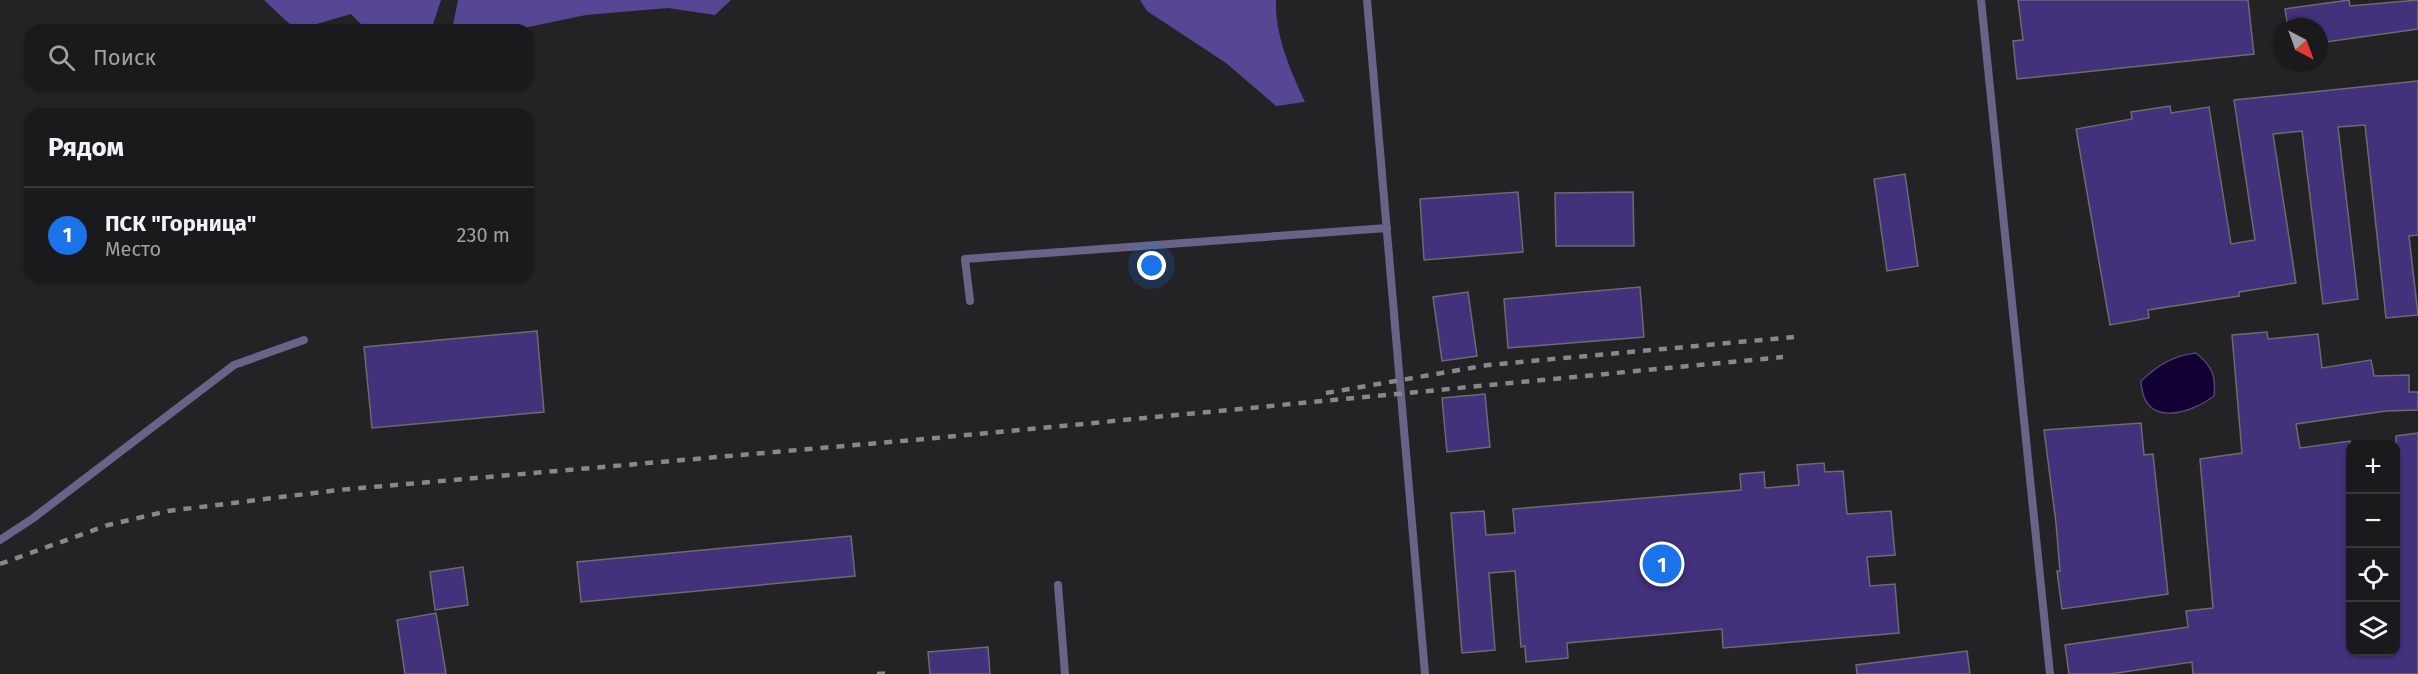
<!DOCTYPE html>
<html lang="ru">
<head>
<meta charset="utf-8">
<style>
	:root { --surface:#1a1a1c; --page:#232325; --text:#f1f3f6; --muted:#9fa1a3; --line:#38383b; --accent:#1a73e8 }
	body { margin:0; font-family:"Fira Sans",sans-serif; background:var(--page); color:var(--text) }
	.controls { position:absolute; right:18px; bottom:18px; display:grid; overflow:hidden; border-radius:12px; box-shadow:0 2px 4px #0004 }
	.controls button { width:54px; height:54px; display:grid; place-items:center; padding:0; border:0; border-bottom:2px solid var(--line); background:var(--surface); color:var(--text); font:30px sans-serif }
	.compass { position:absolute; left:2274px; top:18px; width:54px; height:54px; border-radius:50%; background:var(--surface); box-shadow:0 2px 4px #0004; rotate:139deg }
	.you { position:absolute; left:1152px; top:266px; width:21px; height:21px; margin:-15px; border:4px solid #fff; border-radius:50%; background:#1a73e8; box-shadow:0 0 0 9px #1a73e833 }
	.badge { display:grid; place-items:center; width:39px; height:39px; border-radius:50%; background:var(--accent); color:#fff; font-size:20px; font-weight:700 }
	.pin { position:absolute; translate:-50% -50%; border:3px solid #fff; box-shadow:0 2px 6px #0006 }
	.list { margin:0; padding:0; list-style:none }
	h2 { display:flex; justify-content:space-between; align-items:center; height:78px; margin:0; padding:0 24px; font-size:26px }
	h2 small { font-size:20px; font-weight:400; color:var(--muted) }
	.list li { display:grid; grid-template-columns:39px 1fr auto; gap:18px; align-items:center; box-sizing:border-box; height:96px; padding:0 24px; border-top:2px solid var(--line) }
	.list b { display:block; font-size:22px; white-space:nowrap }
	.list p { margin:0; font-size:20px; white-space:nowrap; color:var(--muted) }
	.list em { font-size:20px; font-style:normal; color:var(--muted) }
	.icon { flex:none; width:33px; height:33px; fill:none; stroke:currentColor; stroke-width:2; stroke-linecap:round; stroke-linejoin:round }
	.map { position:relative; flex:none; width:2418px; height:674px; overflow:hidden }
	.search { position:absolute; background:var(--surface); box-shadow:0 2px 4px #0004; left:24px; top:24px; width:510px; height:66px; display:flex; align-items:center; gap:15px; box-sizing:border-box; padding:0 21px; border-radius:18px; color:var(--muted); font-size:22px }
	.panel { position:absolute; background:var(--surface); box-shadow:0 2px 4px #0004; left:24px; top:108px; width:510px; height:174px; border-radius:18px }
	.map>svg:first-child { display:block }
	.forest { fill:#574693 }
	.water { fill:#120034; stroke:#52466b; stroke-width:1.5 }
	.building { fill:#43317c; stroke:#6c6b6f; stroke-width:1.5 }
	.lines { fill:none; stroke-linecap:round; stroke-linejoin:round }
	.lane { stroke:#696487; stroke-width:8 }
	.rail { stroke:#88888b; stroke-width:4.5; stroke-dasharray:8 8; stroke-linecap:butt }
</style>
</head>
<body>
<div class="map">
<svg width="2418" height="674" viewBox="0 0 2418 674">
	<rect width="100%" height="100%" fill="#232326"/>
	<path class="forest" d="M264 0H441L431 30H367L351 14 296 30Z
		M458 0H731L715 15 668 8 586 15 514 30H452Z
		M1140 0H1276C1275 36 1290 69 1305 102L1276 106 1226 63 1147 11Z"/>
	<path class="water" d="M2196 353C2212 366 2216 375 2214 396 2187 416 2143 427 2141 381 2158 365 2172 356 2196 353Z"/>
	<path class="building" d="M2018 0H2248L2254 54 2017 79 2013 41 2023 40Z
		M2349 0 2350 6 2418 0V29L2319 43V27H2288L2285 9Z
		M2418 81V235L2409 236 2418 315 2386 318 2365 125 2338 127 2358 299 2323 304 2302 131 2273 134 2296 283 2239 292V296L2148 310 2149 318 2110 325 2076 129 2132 119 2131 112 2170 106 2171 113 2209 107 2231 244 2255 240 2234 100Z
		M1905 174 1918 266 1887 271 1874 179Z
		M1518 192 1523 252 1424 260 1420 199Z
		M1633 192 1634 246H1556L1555 193Z
		M1640 287 1644 337 1508 348 1504 299Z
		M1468 292 1477 356 1442 361 1433 297Z
		M537 331 544 412 372 428 364 347Z
		M2267 332 2268 339 2318 334 2322 368 2371 360 2374 376 2409 375V392H2418V410L2386 411 2296 424 2300 448 2350 441V651H2396V436L2418 433V674H2193L2192 662 2110 674H2069L2065 645 2188 627 2186 611 2213 608 2200 459 2242 453 2232 335Z
		M1485 394 1490 447 1447 452 1442 398Z
		M2141 423 2144 455 2153 454 2168 594 2062 609 2057 571H2060L2056 523 2044 430Z
		M1824 463 1825 472 1843 471 1847 514 1891 511 1895 555 1867 557 1870 586 1895 584 1899 633 1723 648 1722 629 1567 643 1568 658 1526 662 1525 646 1521 647 1515 571 1489 573 1495 650 1462 653 1451 513 1484 511 1486 535 1515 533 1513 509 1741 490 1740 474 1764 472 1765 488 1799 485 1797 465Z
		M851 536 855 576 581 602 577 562Z
		M463 567 468 605 435 610 430 572Z
		M436 613 446 674H405L397 620Z
		M988 647 990 674H930L928 652Z
		M1967 651 1970 674H1857L1856 665Z"/>
	<g class="lines">
		<path class="lane" d="M1367 0 1425 674
			M1981 0 2050 674
			M970 301 965 259 1387 228
			M0 540 32 519 234 365 304 340
			M1058 585 1065 674"/>
		<path class="rail" d="M1326 393 1488 365 1794 337
			M0 564 108 525 168 511 338 490 936 438 1783 357
			M877 674 891 673"/>
	</g>
</svg>
<div class="controls">
<button>+</button>
<button>−</button>
<button><svg class="icon" aria-label="locate" viewBox="0 0 24 24"><circle cx="12" cy="12" r="6"/><path d="M12 2v4M12 18v4M2 12h4M18 12h4"/></svg></button>
<button><svg class="icon" aria-label="layers" viewBox="0 0 24 24"><path d="M12 4l9 5-9 5-9-5zM3 14l9 5 9-5"/></svg></button>
</div>
<svg class="compass" viewBox="-18 -18 36 36"><path d="M0-13l5 13h-10z" fill="#e53935"/><path d="M0 13l5-13h-10z" fill="#9fa1a3"/></svg>
<div class="you"></div>
<div class="pin badge" style="left:1662px;top:564px">1</div>
<div class="search"><svg class="icon" aria-label="search" viewBox="0 0 24 24"><circle cx="10" cy="10" r="6"/><path d="M15 15l6 6"/></svg>Поиск</div>
<section class="panel">
<h2>Рядом<small></small></h2>
<ul class="list">
<li><span class="badge">1</span><div><b>ПСК &quot;Горница&quot;</b><p>Место</p></div><em>230 m</em></li>
</ul>
</section>
</div>
</body>
</html>
